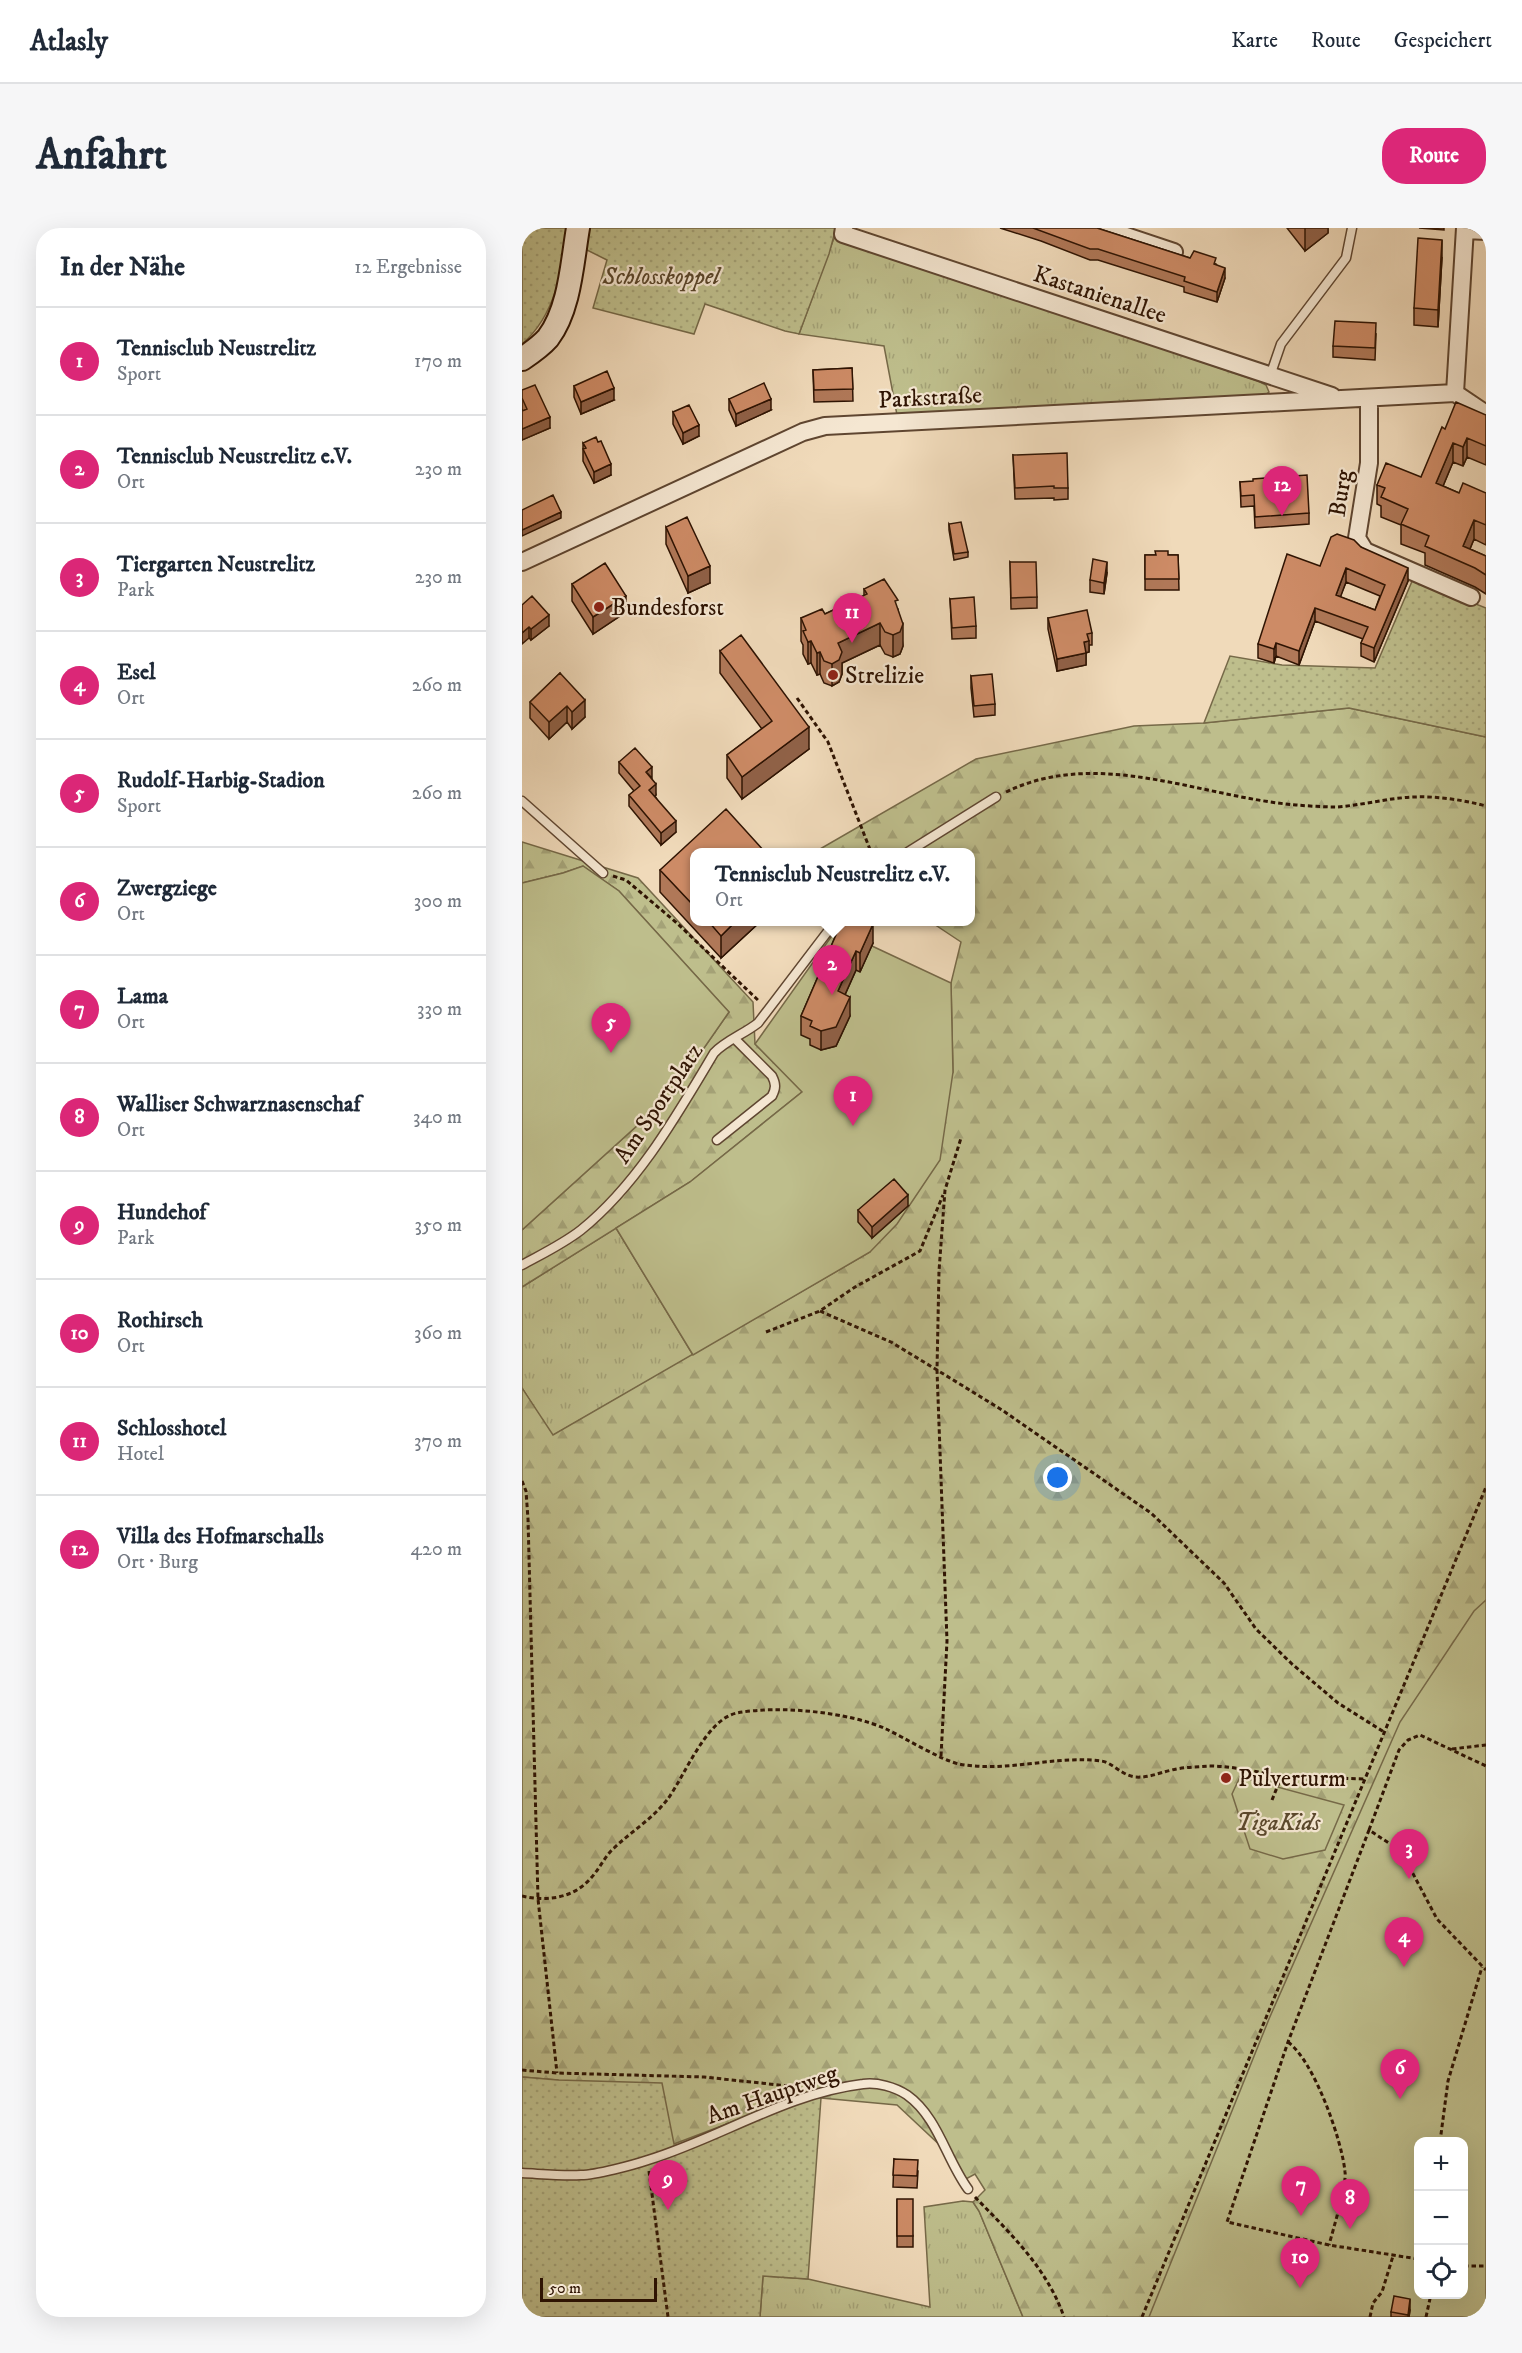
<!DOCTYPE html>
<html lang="de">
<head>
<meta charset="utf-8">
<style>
	:root { --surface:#fff; --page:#f6f6f7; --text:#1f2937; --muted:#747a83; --line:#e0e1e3; --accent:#db2777 }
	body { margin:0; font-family:"IM FELL DW Pica",serif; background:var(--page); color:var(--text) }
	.controls { position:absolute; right:18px; bottom:18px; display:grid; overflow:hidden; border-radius:12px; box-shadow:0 6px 24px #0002 }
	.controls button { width:54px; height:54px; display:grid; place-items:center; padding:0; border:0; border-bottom:2px solid var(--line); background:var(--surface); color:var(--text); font:30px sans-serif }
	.scale { position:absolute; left:18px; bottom:15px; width:117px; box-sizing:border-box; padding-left:6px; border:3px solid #2f1403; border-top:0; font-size:16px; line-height:21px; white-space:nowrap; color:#2f1403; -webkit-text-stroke:4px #f5e7d2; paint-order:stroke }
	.you { position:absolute; left:536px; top:1250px; width:21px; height:21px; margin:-15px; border:4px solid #fff; border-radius:50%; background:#1a73e8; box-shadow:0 0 0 9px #1a73e833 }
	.badge { display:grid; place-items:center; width:39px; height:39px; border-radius:50%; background:var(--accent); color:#fff; font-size:20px; font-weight:700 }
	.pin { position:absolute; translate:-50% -50px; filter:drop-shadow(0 2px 3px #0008) }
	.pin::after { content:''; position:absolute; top:32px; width:21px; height:18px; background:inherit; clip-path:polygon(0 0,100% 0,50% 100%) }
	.popup { position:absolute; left:168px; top:620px; width:285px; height:78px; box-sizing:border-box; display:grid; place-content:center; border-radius:12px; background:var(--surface); filter:drop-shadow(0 2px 4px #0005); font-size:20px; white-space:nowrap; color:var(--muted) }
	.popup b { font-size:22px; color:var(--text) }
	.popup::after { content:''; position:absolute; left:50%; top:100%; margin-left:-12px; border:12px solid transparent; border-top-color:var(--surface) }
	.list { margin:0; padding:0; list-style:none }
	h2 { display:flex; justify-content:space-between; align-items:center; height:78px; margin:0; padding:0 24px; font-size:26px }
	h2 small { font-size:20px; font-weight:400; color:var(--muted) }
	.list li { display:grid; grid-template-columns:39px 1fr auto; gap:18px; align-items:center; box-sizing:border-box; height:108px; padding:0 24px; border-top:2px solid var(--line) }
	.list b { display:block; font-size:22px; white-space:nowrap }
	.list p { margin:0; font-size:20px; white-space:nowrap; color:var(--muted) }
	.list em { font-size:20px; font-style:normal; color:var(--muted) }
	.icon { flex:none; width:33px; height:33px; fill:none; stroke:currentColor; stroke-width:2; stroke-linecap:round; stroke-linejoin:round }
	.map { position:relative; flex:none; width:964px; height:2089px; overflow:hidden; border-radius:24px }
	header { display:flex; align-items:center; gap:36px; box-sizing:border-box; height:84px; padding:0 30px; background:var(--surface); border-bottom:2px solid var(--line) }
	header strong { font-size:28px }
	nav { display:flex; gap:33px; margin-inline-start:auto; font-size:21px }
	.intro { display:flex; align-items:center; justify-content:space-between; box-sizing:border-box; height:144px; padding:0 36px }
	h1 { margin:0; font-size:42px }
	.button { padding:15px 27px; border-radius:24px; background:var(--accent); color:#fff; font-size:21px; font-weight:700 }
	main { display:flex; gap:36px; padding:0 36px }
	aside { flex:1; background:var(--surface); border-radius:24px; box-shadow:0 6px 24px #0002 }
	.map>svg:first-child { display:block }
	.grass { fill:url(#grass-tufts); stroke:#766948; stroke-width:1.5 }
	.forest { fill:url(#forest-firs); stroke:#766948; stroke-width:1.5; fill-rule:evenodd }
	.park { fill:#bebe8c; stroke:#766948; stroke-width:1.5; fill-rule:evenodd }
	.garden { fill:url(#garden-dots); stroke:#766948; stroke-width:1.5 }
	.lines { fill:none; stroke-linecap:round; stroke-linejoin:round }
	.service-casing { stroke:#5f4631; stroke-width:11 }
	.minor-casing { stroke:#5f4631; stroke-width:20 }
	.secondary-casing { stroke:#2f1403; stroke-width:26 }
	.path { stroke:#2f1403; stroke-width:3; stroke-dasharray:4.5 3; stroke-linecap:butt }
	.service { stroke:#f5e7d2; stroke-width:8 }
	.minor { stroke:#f5e7d2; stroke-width:16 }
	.secondary { stroke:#f5e7d2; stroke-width:22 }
	.wall { fill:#b07858; stroke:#2f1403; stroke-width:1.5; fill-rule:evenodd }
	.shaded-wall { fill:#906147; stroke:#2f1403; stroke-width:1.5 }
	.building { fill:#cd8b66; stroke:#2f1403; stroke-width:1.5; fill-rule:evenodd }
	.poi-dot { fill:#8f2418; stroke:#f5e7d2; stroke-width:2 }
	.labels { text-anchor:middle; stroke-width:4.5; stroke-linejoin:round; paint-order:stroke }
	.park-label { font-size:24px; font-style:italic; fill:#5a472c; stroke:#f5e7d2 }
	.street-label { font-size:24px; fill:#2f1403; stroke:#f5e7d2 }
	.poi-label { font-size:24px; fill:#2f1403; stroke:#f5e7d2; text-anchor:start }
</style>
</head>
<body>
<header>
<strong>Atlasly</strong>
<nav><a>Karte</a><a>Route</a><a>Gespeichert</a></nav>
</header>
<div class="intro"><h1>Anfahrt</h1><a class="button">Route</a></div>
<main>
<aside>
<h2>In der Nähe<small>12 Ergebnisse</small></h2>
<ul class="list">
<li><span class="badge">1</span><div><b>Tennisclub Neustrelitz</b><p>Sport</p></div><em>170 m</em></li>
<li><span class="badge">2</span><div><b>Tennisclub Neustrelitz e.V.</b><p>Ort</p></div><em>230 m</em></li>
<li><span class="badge">3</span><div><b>Tiergarten Neustrelitz</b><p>Park</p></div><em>230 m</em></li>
<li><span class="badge">4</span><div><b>Esel</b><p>Ort</p></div><em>260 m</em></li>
<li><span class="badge">5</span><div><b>Rudolf-Harbig-Stadion</b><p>Sport</p></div><em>260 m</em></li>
<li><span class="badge">6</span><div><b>Zwergziege</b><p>Ort</p></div><em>300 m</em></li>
<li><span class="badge">7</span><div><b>Lama</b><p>Ort</p></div><em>330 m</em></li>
<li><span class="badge">8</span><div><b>Walliser Schwarznasenschaf</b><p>Ort</p></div><em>340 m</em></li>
<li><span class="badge">9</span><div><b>Hundehof</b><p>Park</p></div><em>350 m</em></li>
<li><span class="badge">10</span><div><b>Rothirsch</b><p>Ort</p></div><em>360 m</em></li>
<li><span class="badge">11</span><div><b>Schlosshotel</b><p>Hotel</p></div><em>370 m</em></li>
<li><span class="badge">12</span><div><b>Villa des Hofmarschalls</b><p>Ort · Burg</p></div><em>420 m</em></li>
</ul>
</aside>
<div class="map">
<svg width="964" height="2089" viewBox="0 0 964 2089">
	<defs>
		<pattern id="grass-tufts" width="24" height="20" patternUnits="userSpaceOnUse" patternTransform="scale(1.5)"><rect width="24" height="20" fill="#bebe8c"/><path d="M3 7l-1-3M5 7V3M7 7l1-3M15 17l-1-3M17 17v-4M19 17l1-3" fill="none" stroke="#a4a277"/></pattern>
		<pattern id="forest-firs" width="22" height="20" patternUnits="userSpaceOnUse" patternTransform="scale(1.5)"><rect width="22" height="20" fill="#bebe8c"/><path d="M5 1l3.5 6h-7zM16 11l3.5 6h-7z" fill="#a4a277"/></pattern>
		<pattern id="garden-dots" width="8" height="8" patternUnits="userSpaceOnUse" patternTransform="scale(1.5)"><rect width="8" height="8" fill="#bebe8c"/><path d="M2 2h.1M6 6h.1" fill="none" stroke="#a4a277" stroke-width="1.8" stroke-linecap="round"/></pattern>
	</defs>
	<rect width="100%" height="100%" fill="#f0daba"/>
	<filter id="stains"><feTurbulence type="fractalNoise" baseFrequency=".00333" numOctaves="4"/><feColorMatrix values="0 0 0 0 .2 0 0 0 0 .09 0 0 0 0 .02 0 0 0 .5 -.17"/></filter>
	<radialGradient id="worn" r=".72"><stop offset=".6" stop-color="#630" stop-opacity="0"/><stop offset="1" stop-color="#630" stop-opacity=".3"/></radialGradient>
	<path class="grass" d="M312 10 736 153 744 157 747 164 742 168 375 187 362 118 277 106Z
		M94 1000 171 1127 30 1208 0 1160V1059Z
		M441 1973 451 1974 457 1983 501 2089H238L241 2048 286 2051 408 2079 402 1979Z"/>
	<path class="forest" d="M827 480 964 509V2089H501L457 1983 451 1974 463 1962 453 1946 442 1952 423 1922 375 1877 299 1870 289 1864 152 1917 36 1852 0 1849V1160L31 1207 348 1024 431 844 429 755 439 714 409 694H448V624H304L298 621 454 531 612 498 682 495ZM896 1914H942V2066H896Z
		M0 614 116 650 231 774 233 816 281 863 168 954 0 1059V1002L150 866 207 784 97 663 61 638 41 645 0 655Z"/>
	<path class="park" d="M61 638 97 663 207 784 150 866 0 1002V655L41 645Z
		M314 702 322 706 324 703 351 715 350 718 429 755 431 844 418 932 375 996 348 1024 171 1127 94 1000 168 954 280 864 233 816Z
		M964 1372V2089H627L747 1791 878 1494 952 1383ZM896 1914H942V2066H896Z
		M718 1549 822 1577 803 1622 761 1631 728 1621 710 1566Z"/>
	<path class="garden" d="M0 0H45C40 42 34 87 0 116Z
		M65 0H314L307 26 277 106 263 103 183 76 172 106 71 80 85 32 63 21Z
		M891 351 964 380V509L827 480 682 495 708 428 760 437 853 440Z
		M0 1849 36 1852 140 1855 152 1916 289 1864 299 1870 286 2051 241 2048 238 2089H0Z"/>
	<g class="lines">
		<g class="service-casing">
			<path id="service" d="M748 148 759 116 824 30 830 0
				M0 573 81 645
				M386 624 474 569
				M195 912 250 868C254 860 254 856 250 848L213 811
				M0 1037C20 1026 41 1016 59 1002 116 956 155 887 192 825 203 813 222 806 236 795L313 694
				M0 1945C20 1946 40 1948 59 1947 74 1947 111 1937 126 1932 198 1910 265 1865 341 1856 355 1854 373 1859 385 1867 416 1889 424 1931 446 1961"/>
		</g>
		<g class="minor-casing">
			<path id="minor" d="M322 0 321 6 810 168
				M580 0 652 24
				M943 2 964 3
				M933 165 943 0
				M933 165 964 186
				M847 170V235L835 310 843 323 949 369
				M0 334 281 204 303 198 933 165"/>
		</g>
		<g class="secondary-casing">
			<path id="secondary" d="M0 131C9 125 19 118 26 110 48 81 50 35 56 0"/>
		</g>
		<path class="path" d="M275 470 306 514 349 624
			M484 564C577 519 678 569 774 577 787 578 802 579 815 579 841 577 866 570 892 569 916 568 941 572 964 578
			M91 648 104 652 156 696 238 774
			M298 1083 369 1114 415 1142 480 1182 629 1285 702 1355 734 1401 770 1436 816 1475 862 1504
			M244 1104 298 1083 333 1059 398 1023 421 967
			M0 1253 4 1263 6 1291 16 1671 35 1845
			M930 1521 964 1517
			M419 1528 425 1413 415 1142 417 1043 423 962 439 910
			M750 1572 760 1547
			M847 1602 877 1522 886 1512 898 1507 964 1538
			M0 1668C25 1674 52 1670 69 1650 78 1640 83 1628 92 1620 110 1603 130 1591 145 1572 163 1548 184 1491 215 1485 256 1477 327 1484 364 1501 383 1510 419 1532 437 1536 484 1545 533 1527 579 1533 590 1534 599 1547 613 1549 627 1550 636 1545 650 1542 661 1539 675 1539 687 1538 713 1538 737 1545 763 1548 789 1550 816 1550 843 1551
			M766 1814C792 1833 820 1912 823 1944 825 1956 811 2002 807 2017
			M0 1842 35 1845 182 1849 276 1859
			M918 1914 926 1853 960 1739
			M127 1943 146 2089
			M453 1969C488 2005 525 2040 542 2089
			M896 2031 807 2017 705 1994 766 1814 847 1602 879 1623 915 1691 964 1742
			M942 2038H964
			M620 2089 964 1259
			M848 2089 851 2075 860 2064 871 2028
			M904 2089 909 2066"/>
		<use href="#service" class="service"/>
		<use href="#minor" class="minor"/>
		<use href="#secondary" class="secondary"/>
	</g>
	<path class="wall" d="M478 0H575L668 30 694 36 703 50 695 74 662 64V59L576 32H568L519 13Z
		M765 0H806V5L783 23Z
		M897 0H922V2Z
		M920 29 916 99 892 97V80Z
		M854 106 853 132 811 129V118Z
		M330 140 331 173 292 174 291 142Z
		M52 158 92 172 59 186 52 169Z
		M0 162 28 200 0 212V183H1L0 181Z
		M207 171 249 182 214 198 207 182Z
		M151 184 177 208 161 216 151 196Z
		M964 187V237L945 229 941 238 931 234 921 258 937 265H964V317L952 311 948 321 964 328V366L953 359 903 337V325L879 316V297L859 289V278L855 276V257L899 249 923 201Z
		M61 215 89 247 72 255 61 233Z
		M491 227 546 260V271L532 272V270L493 271Z
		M718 254 787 285V296L733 300 732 278 719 279Z
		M427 296 446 324V329L432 332 427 302Z
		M144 299 188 355 166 365 144 316Z
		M839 319 886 353 852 434 839 428V415L841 411 793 393 777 437 754 428 752 435 736 430V416L798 338ZM824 354 858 368 853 382 818 369Z
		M623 327H656L657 362H623Z
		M488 334 515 369V380L489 381Z
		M585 345 582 366 568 364V352Z
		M50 356 104 384 71 406 50 373Z
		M342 361 376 381 381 418 378 426 371 429 363 426 358 417 320 435V446L317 454 310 458 302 455 298 446 295 447 289 435 286 436 281 426V417L279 413V390L303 386 342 368Z
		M428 371 454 398V410L430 411Z
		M0 377 27 398 9 412 7 410Z
		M526 390 570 405V417H567V424L564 425V437L535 443 526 401Z
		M198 423 287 521 220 571 205 550V527L240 501 198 445Z
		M38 445 63 489 50 501 45 494 27 511 8 490V474Z
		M449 448 473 476V487L452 489 449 460Z
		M97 534 129 550 134 567 133 568 154 604 139 617 107 578V567L112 563 97 545Z
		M172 624V693H239L199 730 138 664V642Z
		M320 693 351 715 338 744 334 742 323 767 328 788 314 818 299 822 288 817V811L279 807V788Z
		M386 978 350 1010 336 994V982Z
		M372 1931 396 1943 395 1960 371 1959Z
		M375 1971 391 2008V2019H375Z
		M888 2082 887 2089H869V2084Z"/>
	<path class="shaded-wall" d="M783 0H806V5L783 23Z
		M920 12V29L916 99V82Z
		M703 40V50L695 74V64Z
		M92 160V172L59 186V174Z
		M249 171V182L214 198V186Z
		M28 189V200L0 212V201Z
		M177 197V208L161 216V205Z
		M945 210V229L941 238V219Z
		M931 215V234L914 275V255Z
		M89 236V247L72 255V244Z
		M39 284V290L0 308V302Z
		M952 292V311L942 335 941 318Z
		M585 334V345L582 366V355Z
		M188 338V355L166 365V348Z
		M824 340V354L814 381V367Z
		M886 340V353L852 434V420Z
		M104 368V384L71 406V389Z
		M793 380V393L777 437V423Z
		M27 387V398L9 412V401Z
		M358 395V417L320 435V446L317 454 310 458V436L316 415Z
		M381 396V418L378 426 371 429V407Z
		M7 399V410L0 416V405Z
		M289 413V435L286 436V414Z
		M567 413V424L562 425V414Z
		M754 415V428L752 435V421Z
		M298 424V446L295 447V425Z
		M564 425V437L535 443V431Z
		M63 472V489L50 501V484Z
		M45 478V494L27 511V494Z
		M287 499V521L220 571V549Z
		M130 539V550L124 544Z
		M134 556V567L127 573V562Z
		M154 593V604L139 617V605Z
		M214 693H239L199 730V708Z
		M351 696V715L338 744V725Z
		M334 723V742L316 782V763Z
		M328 769V788L314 818 299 822V803Z
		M386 967V978L350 1010V999Z
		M888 2071V2082L887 2089H886Z"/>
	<path class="building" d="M511 0H575L668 30 672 23 694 30 692 36 703 40 695 64 662 53 663 49 576 21H568Z
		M896 10 920 12 916 82 892 80Z
		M813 93 854 95 853 120 811 118Z
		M330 140 331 161 292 162 291 142Z
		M85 143 92 160 59 174 52 158Z
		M242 155 249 171 214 186 207 171Z
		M13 157 28 189 0 201V183L5 181 0 170V162Z
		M934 174 964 187V218L945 210 941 219 931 215 914 255 937 265 941 255 964 265V297L952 292 941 318 964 328V347L953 340 903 318 907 308 879 296 886 281 859 269 863 260 855 257 864 235 899 249 920 199 923 201Z
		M167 177 177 197 161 205 151 184Z
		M74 209 76 214 79 213 89 236 72 244 61 221 64 220 61 215Z
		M545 225 546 260H532V258L493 260 491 227Z
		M785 247 787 285 733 289 732 267 719 268 718 254 731 253V251Z
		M31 267 39 284 0 302V282Z
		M165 289 188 338 166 348 144 299Z
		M439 294 446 324 432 326 427 296Z
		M815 306 832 312 839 319 886 340 852 420 839 415 846 399 793 380 777 423 754 415 752 421 736 416 765 326 798 338 809 309ZM824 340 863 357 853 382 814 367Z
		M633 323H646V327H656L657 351H623V327H634Z
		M571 331 585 334 582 355 568 352Z
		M488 334H514L515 369 489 370Z
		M83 335 104 368 71 389 50 356Z
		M362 351 376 372 373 373 381 396 378 404 371 407 363 404 358 395 316 415 320 424 317 432 310 436 302 433 298 424 295 425 289 413 286 414 281 403 284 402 279 390 300 381 303 386 345 366 342 361Z
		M10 368 27 387 9 401 7 399 0 405V377Z
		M452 369 454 398 430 400 428 371Z
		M565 382 570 405 565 406 567 413 562 414 564 425 535 431 526 390Z
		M219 407 287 499 220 549 205 527 250 493 198 423Z
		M38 445 63 472 50 484 45 478 27 494 8 474Z
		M470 446 473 476 452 478 449 448Z
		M113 520 130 539 124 544 134 556 127 562 154 593 139 605 107 567 118 558 97 534Z
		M204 581 243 624H172V678L138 642Z
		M186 693H214L199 708Z
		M320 693H346L351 696 338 725 334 723 316 763 328 769 314 799 299 803 288 798 290 793 279 788Z
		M372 951 386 967 350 999 336 982Z
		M372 1931 396 1932 395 1948 371 1947Z
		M375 1971H391V2008H375Z
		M872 2068 888 2071 886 2087 869 2084Z"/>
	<g class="poi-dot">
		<circle cx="77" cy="379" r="6"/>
		<circle cx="311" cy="447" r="6"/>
		<circle cx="704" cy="1550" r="6"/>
	</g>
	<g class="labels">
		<g class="park-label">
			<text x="139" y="56">Schlosskoppel</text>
			<text x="756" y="1602">TigaKids</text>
		</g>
		<g class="street-label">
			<text transform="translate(578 66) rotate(18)" y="8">Kastanienallee</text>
			<text transform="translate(408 169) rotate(-3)" y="8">Parkstraße</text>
			<text transform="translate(818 265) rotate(-81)" y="8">Burg</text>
			<text transform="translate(136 875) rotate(-56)" y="8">Am Sportplatz</text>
			<text transform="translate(250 1866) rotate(-19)" y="8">Am Hauptweg</text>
		</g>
		<g class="poi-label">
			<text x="89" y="387">Bundesforst</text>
			<text x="323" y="455">Strelizie</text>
			<text x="716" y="1558">Pulverturm</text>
		</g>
	</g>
	<rect width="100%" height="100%" filter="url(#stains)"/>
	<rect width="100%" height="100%" fill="url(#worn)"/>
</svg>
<div class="controls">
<button>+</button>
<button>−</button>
<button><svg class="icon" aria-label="locate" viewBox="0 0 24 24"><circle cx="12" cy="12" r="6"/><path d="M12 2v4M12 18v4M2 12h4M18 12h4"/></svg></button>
</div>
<div class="scale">50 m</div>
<div class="you"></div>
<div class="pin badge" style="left:331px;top:898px">1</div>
<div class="pin badge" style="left:310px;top:767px">2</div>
<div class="popup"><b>Tennisclub Neustrelitz e.V.</b>Ort</div>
<div class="pin badge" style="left:887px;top:1651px">3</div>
<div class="pin badge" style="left:882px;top:1739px">4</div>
<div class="pin badge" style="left:89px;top:825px">5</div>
<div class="pin badge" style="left:878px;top:1871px">6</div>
<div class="pin badge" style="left:779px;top:1988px">7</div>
<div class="pin badge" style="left:828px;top:2001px">8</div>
<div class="pin badge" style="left:146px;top:1982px">9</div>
<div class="pin badge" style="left:778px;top:2060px">10</div>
<div class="pin badge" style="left:330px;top:415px">11</div>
<div class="pin badge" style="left:760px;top:288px">12</div>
</div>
</main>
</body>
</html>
